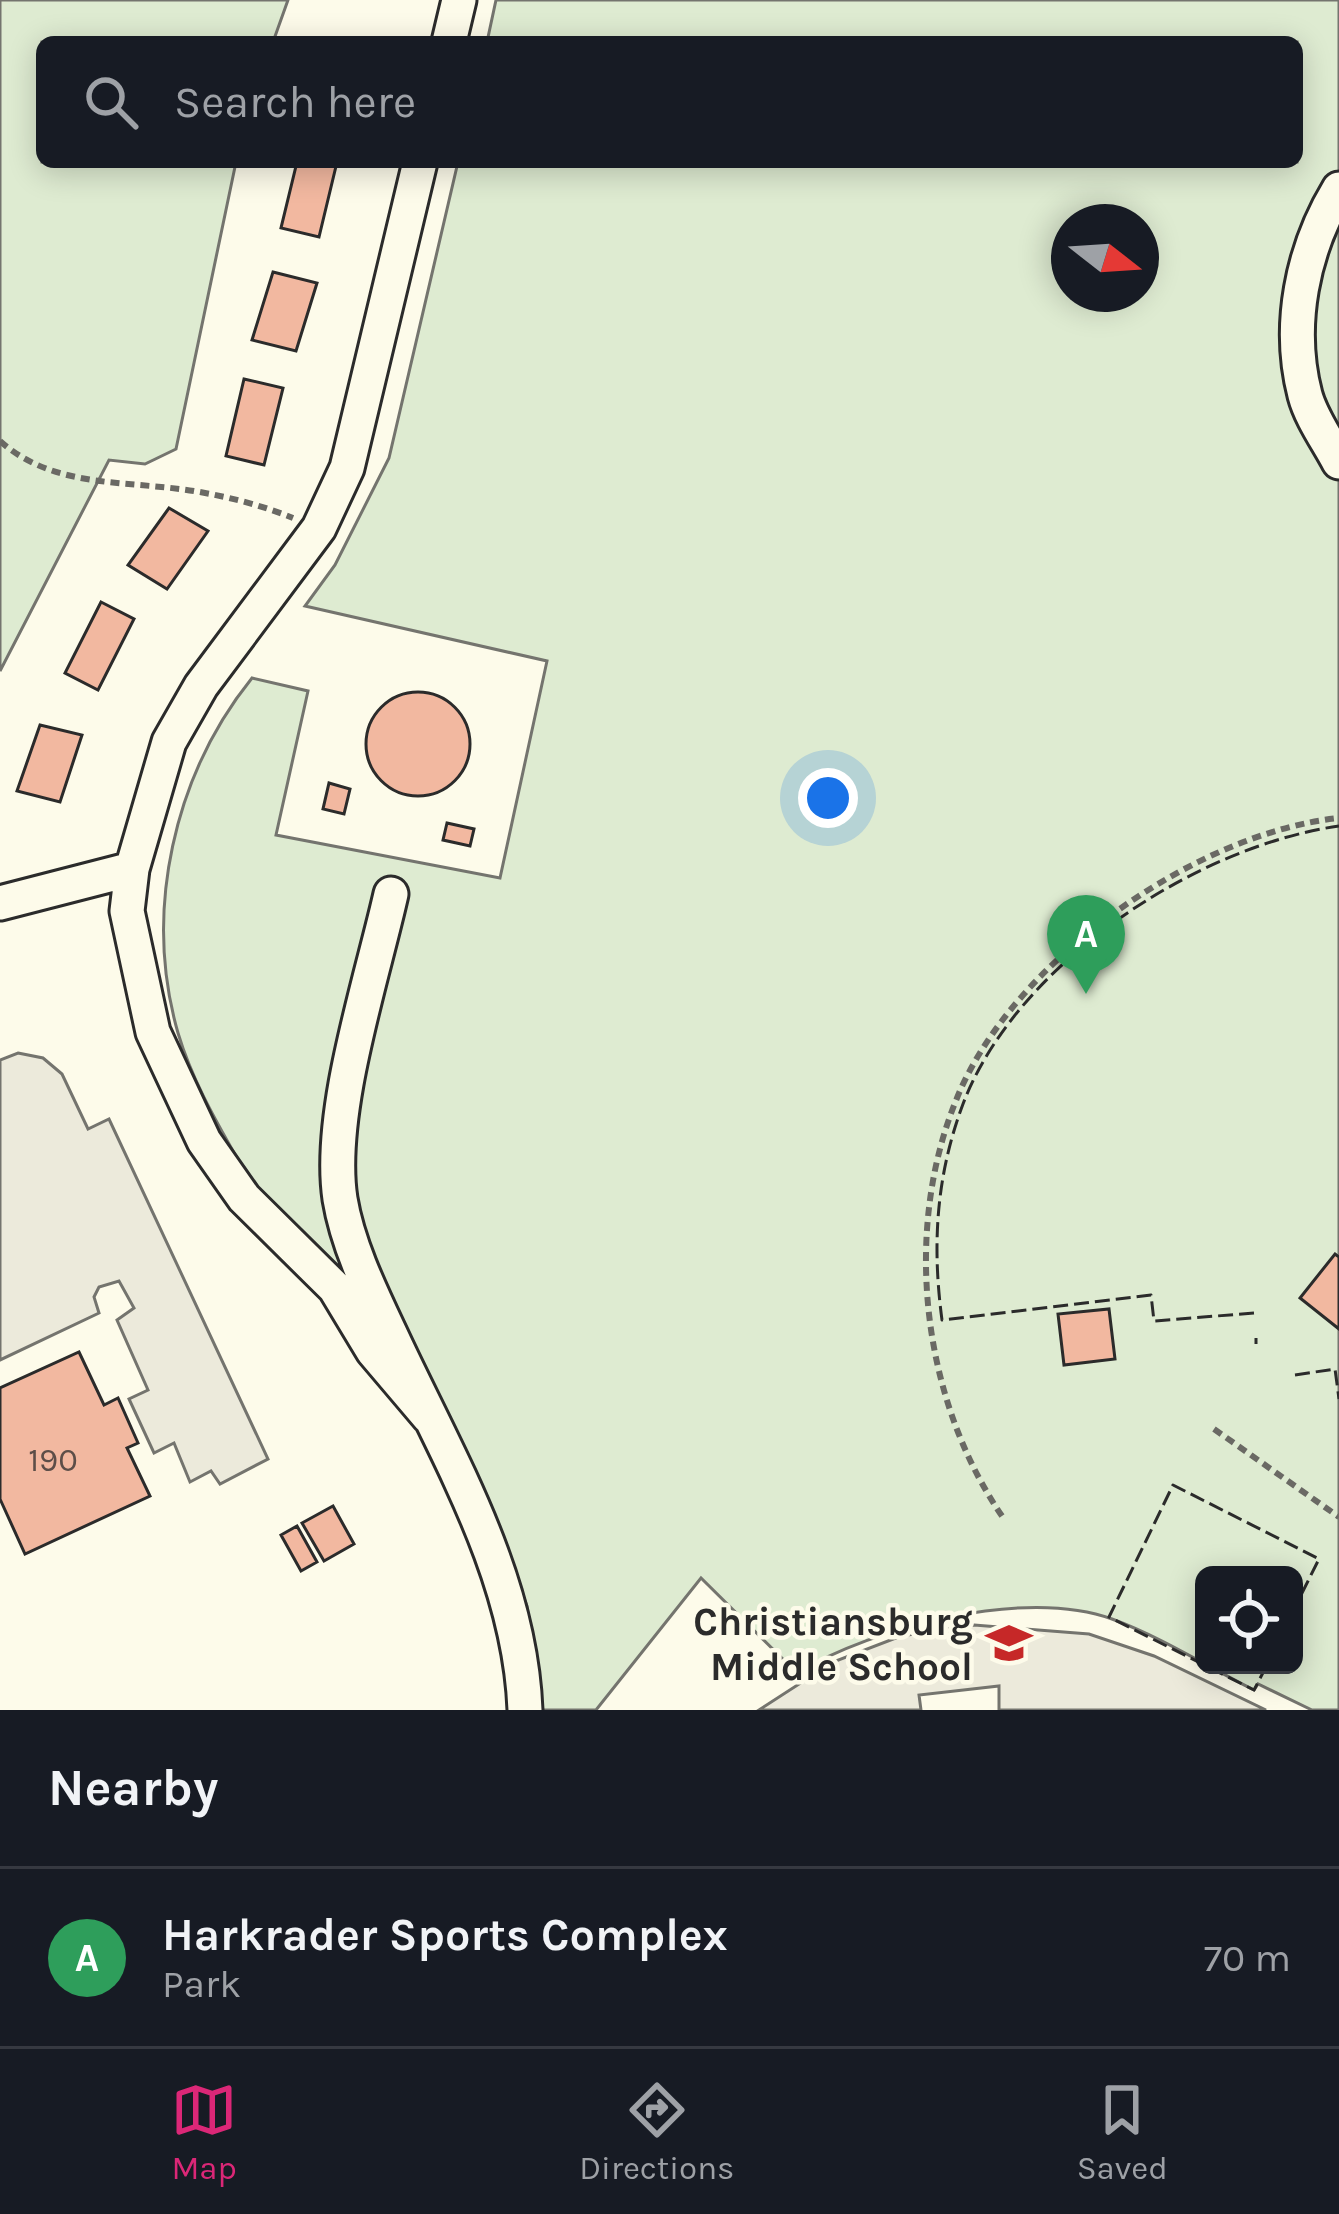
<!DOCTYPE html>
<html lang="en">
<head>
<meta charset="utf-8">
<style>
	:root { --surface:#171b24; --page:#20242c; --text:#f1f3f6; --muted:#9ea1a6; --line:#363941; --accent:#db2777 }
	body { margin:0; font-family:Karla,sans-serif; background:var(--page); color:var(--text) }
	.controls { position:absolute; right:36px; bottom:36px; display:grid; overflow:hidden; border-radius:18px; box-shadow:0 6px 30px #0003 }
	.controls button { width:108px; height:108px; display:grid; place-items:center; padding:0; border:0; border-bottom:3px solid var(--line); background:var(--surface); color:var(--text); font:60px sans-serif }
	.compass { position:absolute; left:1051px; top:204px; width:108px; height:108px; border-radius:50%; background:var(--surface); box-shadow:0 6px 30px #0003; rotate:107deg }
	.you { position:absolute; left:828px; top:798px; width:42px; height:42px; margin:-30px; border:9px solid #fff; border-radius:50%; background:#1a73e8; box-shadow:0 0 0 18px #1a73e833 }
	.badge { display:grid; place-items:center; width:78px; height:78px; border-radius:50%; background:var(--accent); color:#fff; font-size:39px; font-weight:700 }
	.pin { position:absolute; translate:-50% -99px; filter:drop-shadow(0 3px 6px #0008) }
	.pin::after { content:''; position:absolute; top:63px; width:42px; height:36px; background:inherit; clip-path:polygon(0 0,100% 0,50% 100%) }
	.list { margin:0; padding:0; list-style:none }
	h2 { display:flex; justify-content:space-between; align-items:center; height:156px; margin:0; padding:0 48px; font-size:51px }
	h2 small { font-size:39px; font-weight:400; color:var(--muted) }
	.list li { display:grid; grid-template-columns:78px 1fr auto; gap:36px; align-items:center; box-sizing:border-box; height:180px; padding:0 48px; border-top:3px solid var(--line) }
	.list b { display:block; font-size:45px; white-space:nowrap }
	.list p { margin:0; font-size:39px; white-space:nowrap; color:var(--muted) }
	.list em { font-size:39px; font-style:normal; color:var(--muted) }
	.icon { flex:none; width:66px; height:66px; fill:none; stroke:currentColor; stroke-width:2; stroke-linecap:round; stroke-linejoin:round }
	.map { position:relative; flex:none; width:1339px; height:1710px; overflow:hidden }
	.search { position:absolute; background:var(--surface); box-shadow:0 6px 30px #0003; left:36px; right:36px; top:36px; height:132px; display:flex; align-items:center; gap:30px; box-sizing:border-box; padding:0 42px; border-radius:18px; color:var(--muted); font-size:45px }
	.sheet { height:336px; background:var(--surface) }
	nav { display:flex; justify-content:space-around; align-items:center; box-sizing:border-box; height:168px; border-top:3px solid var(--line); background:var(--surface); font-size:33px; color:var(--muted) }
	nav a { display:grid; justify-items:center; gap:6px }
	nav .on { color:var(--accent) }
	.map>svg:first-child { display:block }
	.green { fill:#deebd1; stroke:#74746e; stroke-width:3; fill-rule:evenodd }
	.parking { fill:#eceadb; stroke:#74746e; stroke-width:3 }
	.building { fill:#f2b8a0; stroke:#2b2b2b; stroke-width:3 }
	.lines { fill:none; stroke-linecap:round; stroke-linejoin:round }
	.minor-casing { stroke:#2b2b2b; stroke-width:39 }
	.path { stroke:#6a6964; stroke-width:6; stroke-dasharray:9 6; stroke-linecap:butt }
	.minor { stroke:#fdfbea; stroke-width:33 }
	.fence { stroke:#2b2b2b; stroke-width:3; stroke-dasharray:15 6; stroke-linecap:butt }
	.labels { text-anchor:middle; stroke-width:9; stroke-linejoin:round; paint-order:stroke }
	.number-label { font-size:33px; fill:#5d4e48 }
	.poi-label { font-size:39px; font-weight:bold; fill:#2b2b2b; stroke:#fdfbea; text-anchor:end }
</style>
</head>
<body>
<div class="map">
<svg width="1339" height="1710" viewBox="0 0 1339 1710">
	<rect width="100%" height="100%" fill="#fdfbea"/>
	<path class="green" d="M0 0H288L273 42H42V162H236L176 449 145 464 109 460 0 671Z
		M496 0H1339V1710H1312L1258 1684 1254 1690C1208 1667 1161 1637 1112 1619 1025 1587 874 1627 797 1673L701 1578 596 1710H539L527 1606 503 1542 237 1158C214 1118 191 1077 178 1033 143 911 174 775 252 678L308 691 276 835 500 878 547 661 305 606 335 565 389 458 458 162H1297V42H487ZM1069 222H1141V294H1069ZM1204 1575H1294V1665H1204Z"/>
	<path class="parking" d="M18 1053 43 1058 62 1074 88 1129 109 1119 268 1459 220 1484 211 1471 190 1482 174 1443 154 1453 129 1399 148 1390 117 1320 134 1308 119 1281 99 1287 94 1297 99 1313 0 1360V1060Z
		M974 1625 1089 1634 1154 1656 1266 1710H999V1686L919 1695 921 1710H759L833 1662 901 1636Z"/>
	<path class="building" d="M297 162H337L319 237 281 228Z
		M273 272 317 283 296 351 252 340Z
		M244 379 283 388 264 465 226 456Z
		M169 508 208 531 167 589 128 565Z
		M101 602 134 619 98 690 65 673Z
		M366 744a52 52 0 1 1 104 0a52 52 0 1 1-104 0Z
		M40 725 82 735 60 802 17 791Z
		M329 783 350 789 344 814 323 809Z
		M447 823 474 829 470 846 443 840Z
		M1335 1254 1339 1257V1329L1300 1298Z
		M1109 1309 1115 1359 1064 1365 1058 1314Z
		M79 1352 104 1405 118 1398 138 1443 127 1448 150 1496 25 1554 0 1499V1388Z
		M333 1506 354 1544 324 1561 302 1523Z
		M297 1526 317 1562 301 1571 281 1535Z"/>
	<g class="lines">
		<g class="minor-casing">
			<path id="minor" d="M449 42 459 0
				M420 162 347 468 319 528 201 686 169 742 132 869 127 911 153 1032 204 1141 244 1198 335 1288 373 1351 429 1417
				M1339 189C1302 250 1287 326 1305 395 1311 418 1328 441 1339 462
				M391 894C372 979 327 1113 340 1199 348 1248 374 1299 395 1344 450 1461 520 1578 525 1710
				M0 903 132 869"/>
		</g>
		<path class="path" d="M0 441C54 489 126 480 194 491 229 497 261 505 293 518
			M1214 1429 1339 1517
			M1002 1516C922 1399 902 1231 957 1098 1012 962 1195 833 1339 818"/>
		<use href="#minor" class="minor"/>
		<path class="fence" d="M1254 1313 1154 1321 1151 1295 942 1320C932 1245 936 1176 963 1104 1016 964 1196 846 1339 826
			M1256 1338V1344
			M1295 1375 1335 1369 1339 1399
			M1267 1665 1254 1690 1109 1617 1173 1485 1319 1559 1294 1609"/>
	</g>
	<defs>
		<g id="school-bare" transform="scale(3.6)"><path d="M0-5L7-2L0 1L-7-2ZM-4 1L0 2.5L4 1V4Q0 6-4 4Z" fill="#c62828" stroke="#fdfbea" stroke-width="2.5" paint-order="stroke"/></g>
	</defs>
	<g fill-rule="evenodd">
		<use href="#school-bare" x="1009" y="1643"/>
	</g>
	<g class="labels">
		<g class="number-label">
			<text x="53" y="1471">190</text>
		</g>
		<g class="poi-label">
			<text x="973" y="1635">Christiansburg<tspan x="973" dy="45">Middle School</tspan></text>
		</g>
	</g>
</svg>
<div class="controls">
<button><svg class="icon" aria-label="locate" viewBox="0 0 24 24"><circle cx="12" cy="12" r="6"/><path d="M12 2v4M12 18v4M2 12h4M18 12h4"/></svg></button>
</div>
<svg class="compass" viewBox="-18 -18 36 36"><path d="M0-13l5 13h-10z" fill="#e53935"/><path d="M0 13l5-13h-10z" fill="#9ea1a6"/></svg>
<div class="you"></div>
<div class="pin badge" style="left:1086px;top:994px;background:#2e9e5b">A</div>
<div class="search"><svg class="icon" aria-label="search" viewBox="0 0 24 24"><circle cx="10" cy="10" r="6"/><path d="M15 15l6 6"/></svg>Search here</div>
</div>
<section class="sheet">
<h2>Nearby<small></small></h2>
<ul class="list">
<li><span class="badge" style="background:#2e9e5b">A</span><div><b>Harkrader Sports Complex</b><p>Park</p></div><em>70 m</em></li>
</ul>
</section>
<nav>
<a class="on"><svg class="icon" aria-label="map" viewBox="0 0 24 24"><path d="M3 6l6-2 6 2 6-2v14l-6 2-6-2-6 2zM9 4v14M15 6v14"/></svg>Map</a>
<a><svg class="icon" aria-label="directions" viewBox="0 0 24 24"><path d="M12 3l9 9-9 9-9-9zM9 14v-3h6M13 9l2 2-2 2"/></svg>Directions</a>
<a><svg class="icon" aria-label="saved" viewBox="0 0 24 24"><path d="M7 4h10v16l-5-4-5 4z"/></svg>Saved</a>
</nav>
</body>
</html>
